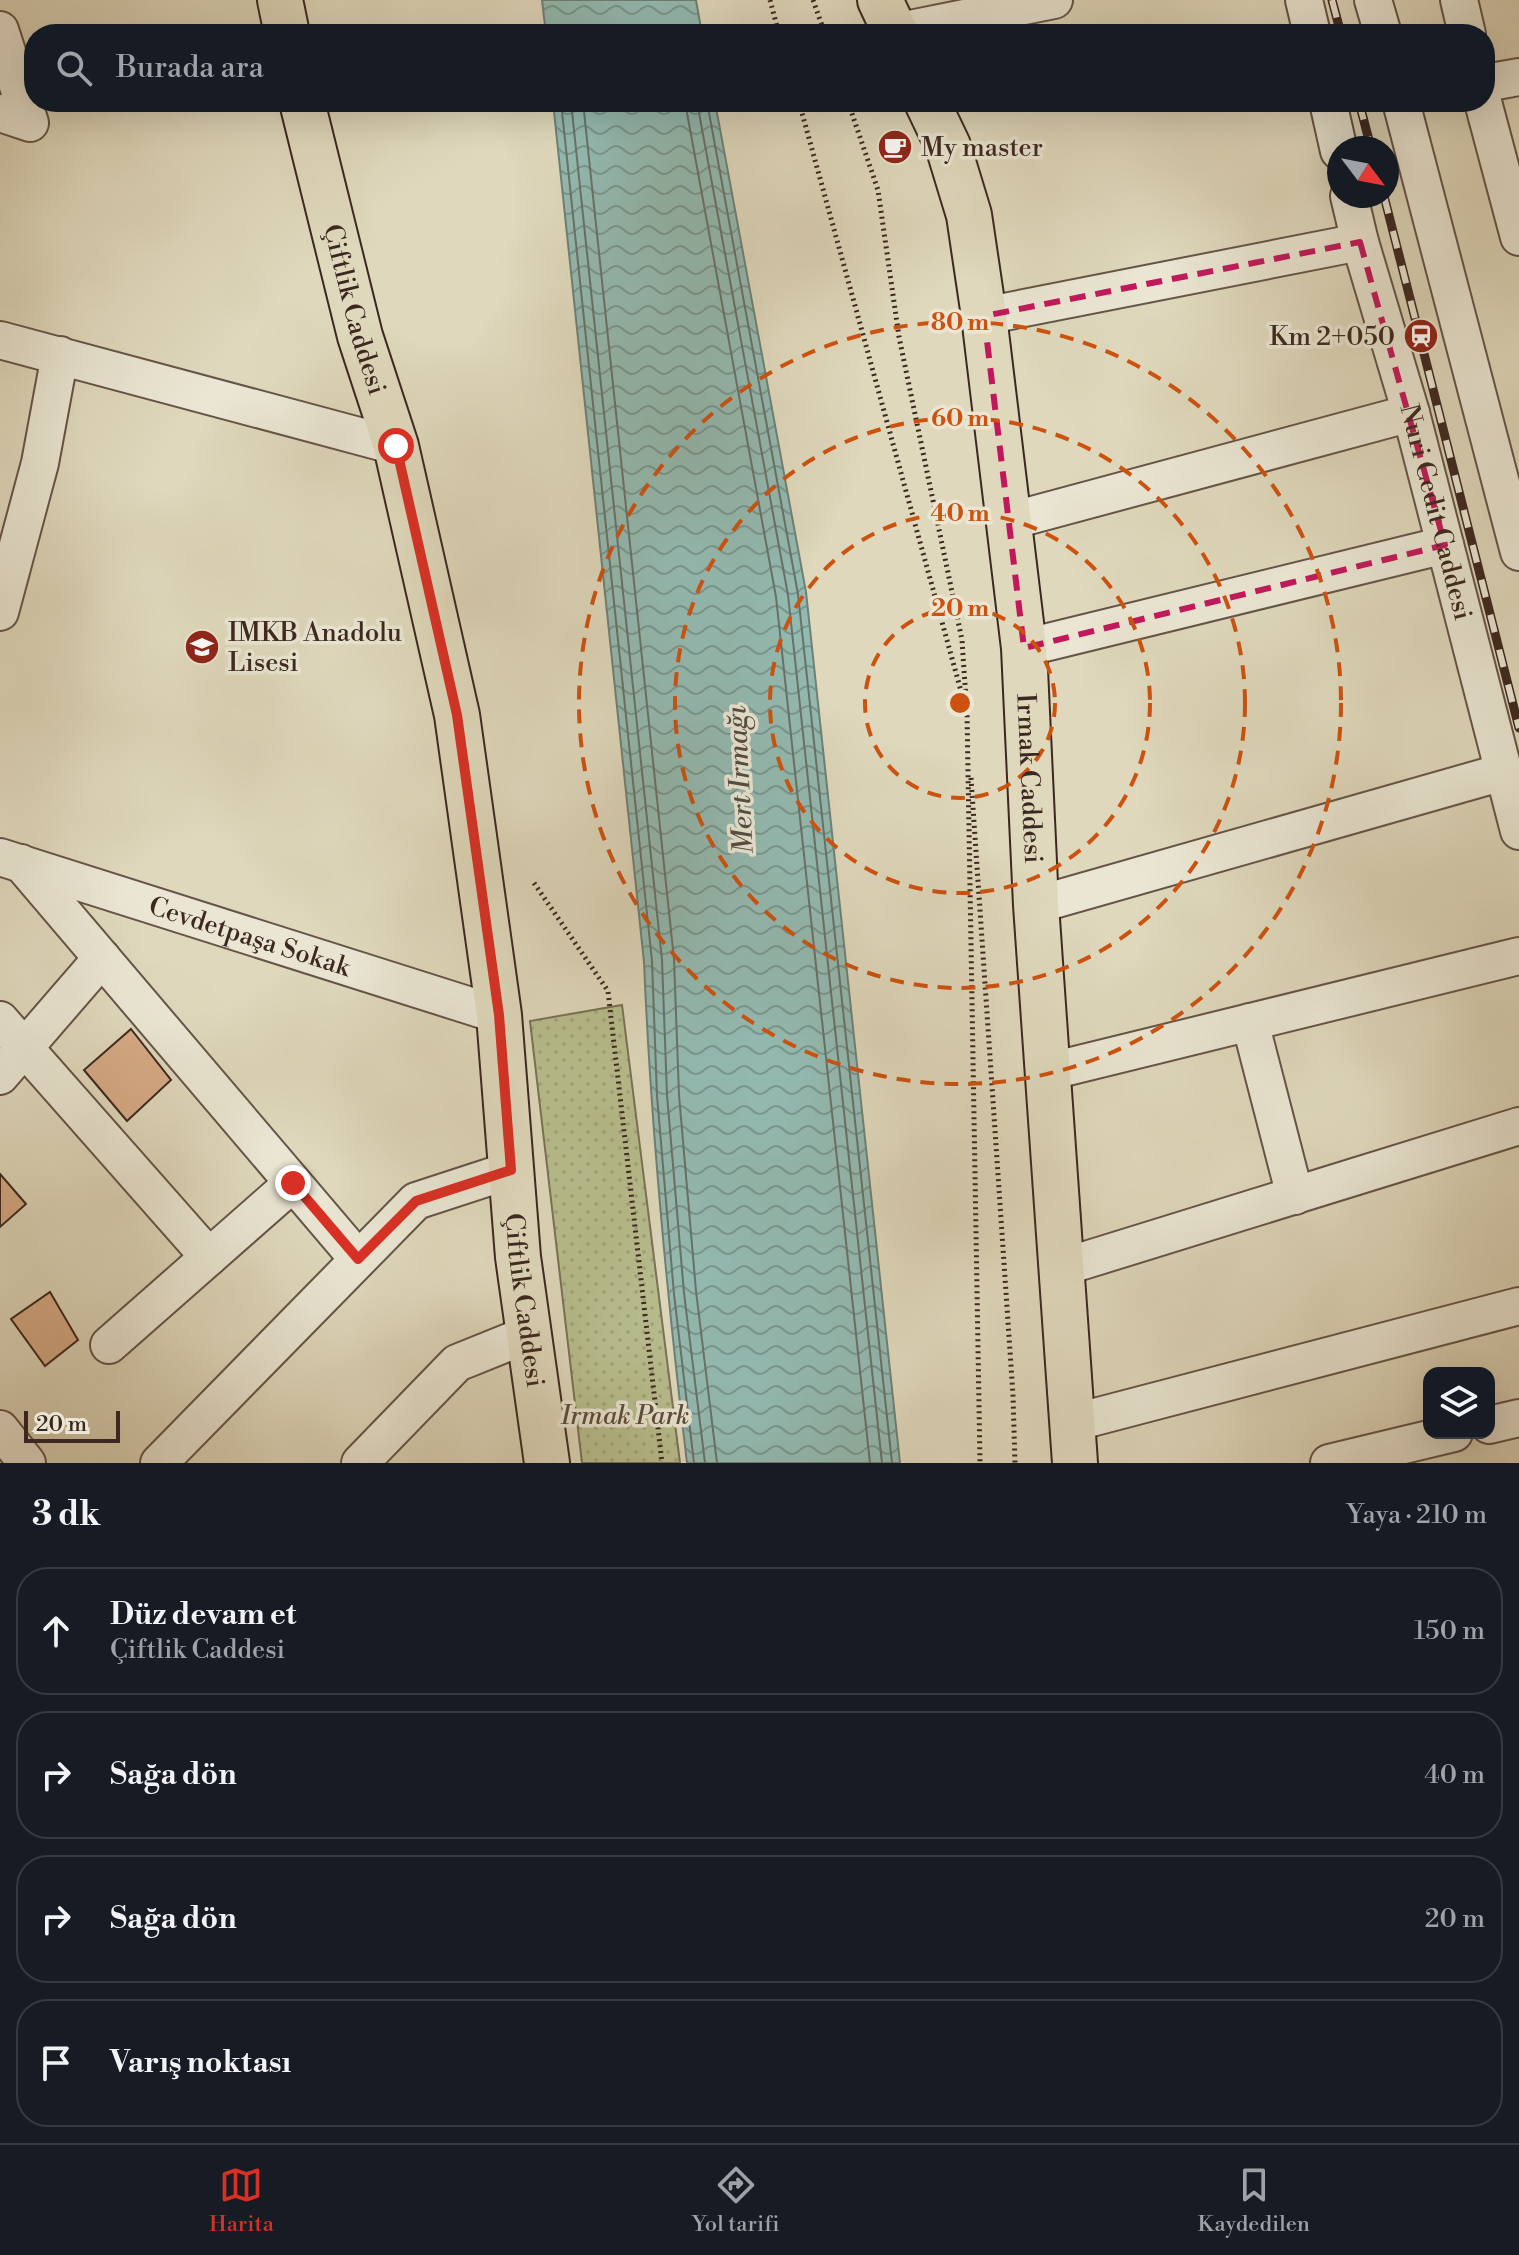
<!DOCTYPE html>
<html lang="tr">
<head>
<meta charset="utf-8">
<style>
	:root { --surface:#171b24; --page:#242831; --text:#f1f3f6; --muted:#9ea1a6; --line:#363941; --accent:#d93025 }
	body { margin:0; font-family:"Libre Bodoni",serif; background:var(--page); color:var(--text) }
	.controls { position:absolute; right:24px; bottom:24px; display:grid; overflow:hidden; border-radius:16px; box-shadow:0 8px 32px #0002 }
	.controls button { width:72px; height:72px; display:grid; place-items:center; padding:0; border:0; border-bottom:2px solid var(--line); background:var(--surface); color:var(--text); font:40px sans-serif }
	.compass { position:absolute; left:1327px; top:136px; width:72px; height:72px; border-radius:50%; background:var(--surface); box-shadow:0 8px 32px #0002; rotate:122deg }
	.scale { position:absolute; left:24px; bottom:20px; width:96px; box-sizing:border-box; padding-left:8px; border:4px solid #3c2820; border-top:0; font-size:22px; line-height:28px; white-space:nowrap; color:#3c2820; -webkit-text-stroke:6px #eae6d3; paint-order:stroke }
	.stop { position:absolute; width:24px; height:24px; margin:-18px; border:6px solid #d93025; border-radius:50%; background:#fff }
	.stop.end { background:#d93025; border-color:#fff; box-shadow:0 2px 8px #0008 }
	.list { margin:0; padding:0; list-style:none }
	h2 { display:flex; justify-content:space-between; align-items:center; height:104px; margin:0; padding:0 32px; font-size:34px }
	h2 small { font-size:26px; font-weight:400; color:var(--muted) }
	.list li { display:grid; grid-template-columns:52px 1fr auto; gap:24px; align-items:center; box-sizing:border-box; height:128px; margin:0 16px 16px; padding:0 16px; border:2px solid var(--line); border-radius:32px }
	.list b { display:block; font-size:30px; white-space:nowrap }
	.list p { margin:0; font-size:26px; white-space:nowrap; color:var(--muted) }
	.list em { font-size:26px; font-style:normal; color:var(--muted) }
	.icon { flex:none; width:44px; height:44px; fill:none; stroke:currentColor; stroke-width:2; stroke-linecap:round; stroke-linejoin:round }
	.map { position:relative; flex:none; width:1519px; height:1463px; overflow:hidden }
	.search { position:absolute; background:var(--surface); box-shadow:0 8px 32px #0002; left:24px; right:24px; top:24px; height:88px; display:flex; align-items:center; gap:20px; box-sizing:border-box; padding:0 28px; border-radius:32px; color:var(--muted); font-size:30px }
	.sheet { height:680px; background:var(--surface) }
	nav { display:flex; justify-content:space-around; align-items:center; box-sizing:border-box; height:112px; border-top:2px solid var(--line); background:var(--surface); font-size:22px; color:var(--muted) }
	nav a { display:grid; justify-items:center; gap:4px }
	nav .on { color:var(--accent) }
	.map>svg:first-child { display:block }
	.green { fill:url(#green-dots); stroke:#7a7256; stroke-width:2 }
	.water { fill:url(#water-waves); stroke:#708077; stroke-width:2 }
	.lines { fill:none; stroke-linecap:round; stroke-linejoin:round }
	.shore { stroke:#687168; stroke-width:2 }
	.building { fill:#d6ab86; stroke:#3c2820; stroke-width:2 }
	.minor-casing { stroke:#655447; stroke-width:40 }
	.major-casing { stroke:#3c2820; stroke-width:48 }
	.path { stroke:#3c2820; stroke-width:5; stroke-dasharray:2 4; stroke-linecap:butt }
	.minor { stroke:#eae6d3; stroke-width:36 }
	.major { stroke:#dfd8bc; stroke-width:44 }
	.rail-casing { stroke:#3c2820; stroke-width:9 }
	.rail { stroke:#eae6d3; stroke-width:6; stroke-dasharray:18; stroke-linecap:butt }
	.route { stroke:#d93025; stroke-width:10 }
	.marked { fill:none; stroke:#c2185b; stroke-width:6; stroke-dasharray:16 10; stroke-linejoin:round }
	.ring { fill:none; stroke:#ce520f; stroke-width:4; stroke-dasharray:14 10 }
	.labels { text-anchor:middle; stroke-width:7; stroke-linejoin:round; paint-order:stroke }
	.poi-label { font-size:26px; fill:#3c2820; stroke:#eae6d3; text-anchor:start }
	.street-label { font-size:26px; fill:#3c2820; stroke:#eae6d3 }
	.park-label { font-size:26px; font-style:italic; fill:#5b4d3b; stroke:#eae6d3 }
	.water-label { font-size:28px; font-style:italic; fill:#524c44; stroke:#eae6d3 }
	.centre { fill:#ce520f; stroke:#eae6d3; stroke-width:4 }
	.ring-label { font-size:24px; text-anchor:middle; font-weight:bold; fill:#ce520f; stroke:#eae6d3; stroke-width:7; stroke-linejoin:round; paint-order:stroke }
</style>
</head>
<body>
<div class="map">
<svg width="1519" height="1463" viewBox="0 0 1519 1463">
	<defs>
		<pattern id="green-dots" width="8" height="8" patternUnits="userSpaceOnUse" patternTransform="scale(2)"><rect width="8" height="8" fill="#b7bd8d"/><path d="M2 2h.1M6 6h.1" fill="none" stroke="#9ea279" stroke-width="1.8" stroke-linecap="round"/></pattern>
		<pattern id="water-waves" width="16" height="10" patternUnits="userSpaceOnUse" patternTransform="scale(2)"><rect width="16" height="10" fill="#93bab1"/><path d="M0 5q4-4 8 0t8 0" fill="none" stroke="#799790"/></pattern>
	</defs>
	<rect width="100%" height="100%" fill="#dfd8bc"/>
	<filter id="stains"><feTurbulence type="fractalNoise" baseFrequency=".0025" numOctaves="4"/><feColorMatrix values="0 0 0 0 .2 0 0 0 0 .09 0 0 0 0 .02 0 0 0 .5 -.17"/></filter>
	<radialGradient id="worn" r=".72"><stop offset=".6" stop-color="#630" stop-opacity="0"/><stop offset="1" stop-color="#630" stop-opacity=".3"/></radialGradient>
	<path class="green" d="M622 1005 680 1463H582L530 1021Z"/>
	<path class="water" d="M542 0H696L702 34H546Z
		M553 102H715L806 592 900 1463H687C667 1296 651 1130 644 962Z"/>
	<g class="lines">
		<path class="shore" d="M561 102 652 961 657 1096 674 1294 694 1463
			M571 102 662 960 667 1095 684 1293 705 1463
			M583 102 674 959 679 1095 696 1291 717 1463
			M685 102 776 597 870 1463
			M697 102 788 595 882 1463
			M707 102 798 594 892 1463"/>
	</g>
	<path class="building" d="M131 1029 171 1080 127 1121 84 1070Z
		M0 1174 26 1204 0 1227Z
		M50 1292 78 1340 45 1366 11 1319Z"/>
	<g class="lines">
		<g class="minor-casing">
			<g id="minor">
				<path d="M1304 0 1312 34"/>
				<path d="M1373 0 1383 34"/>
				<path d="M1459 0 1467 34"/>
				<path d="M0 30 30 123 0 113"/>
				<path d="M895 32 1054 0"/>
				<path d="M1485 83 1519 77"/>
				<path d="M1328 102 1339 151"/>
				<path d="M1401 102 1519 552"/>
				<path d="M1483 102 1519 237"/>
				<path id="s1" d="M1349 196 1360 242 1411 413 1519 831"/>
				<path d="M984 316 1360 242"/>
				<path d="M0 340 396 446"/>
				<path d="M1010 521 1411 413"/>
				<path d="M0 612 40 463 60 355"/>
				<path d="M1024 648 1445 545"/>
				<path id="s2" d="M0 857 499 1015"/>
				<path d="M21 863 358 1259"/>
				<path d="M1036 905 1503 772"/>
				<path d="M0 1020 209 1257"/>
				<path d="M1250 1022 1295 1196"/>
				<path d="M1047 1072 1519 956"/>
				<path d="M0 1076 102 958"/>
				<path d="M1060 1268 1519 1126"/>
				<path d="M109 1345 293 1183"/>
				<path d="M1072 1423 1519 1306"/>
				<path d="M1489 1425 1519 1418"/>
				<path d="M0 1429 27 1463"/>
				<path d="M159 1463 416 1201 511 1170"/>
				<path d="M360 1463 457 1363 529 1334"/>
				<path d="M1329 1463 1454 1433"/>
			</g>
		</g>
		<g class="major-casing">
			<g id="major">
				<path d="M280 0 287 34"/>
				<path d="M880 0 896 34"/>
				<path id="s3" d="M302 102 360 336 396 446 457 715 499 1015 518 1257 547 1463"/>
				<path id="s4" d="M927 102 948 146 969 215 984 316 1024 648 1036 905 1075 1463"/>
			</g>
		</g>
		<path class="path" d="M770 0 779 34
			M813 0 825 34
			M799 102 967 713 980 1463
			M848 102 878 190 899 337 962 640 966 700
			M971 778 1013 1395 1015 1463
			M534 883 608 991 662 1463"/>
		<use href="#minor" class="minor"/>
		<use href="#major" class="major"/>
		<g class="rail-casing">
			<path id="rail" d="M1332 0 1341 34
				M1359 102 1371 148
				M1384 196 1519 728"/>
		</g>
		<use href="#rail" class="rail"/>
	</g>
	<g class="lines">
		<path class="route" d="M293 1183 358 1259 416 1201 511 1170 499 1015 457 715 396 446"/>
	</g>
	<path class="marked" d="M1360 242 1445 545 1024 648 984 316Z"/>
	<g class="ring">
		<circle cx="960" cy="703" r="95"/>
		<circle cx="960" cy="703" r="190"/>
		<circle cx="960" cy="703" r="285"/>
		<circle cx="960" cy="703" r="381"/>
	</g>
	<defs>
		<g id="cafe-disc" transform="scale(1.8)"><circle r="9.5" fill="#8f2418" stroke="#eae6d3"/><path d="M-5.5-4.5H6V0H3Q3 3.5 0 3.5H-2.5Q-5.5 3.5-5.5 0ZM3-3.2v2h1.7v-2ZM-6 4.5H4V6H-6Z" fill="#fff"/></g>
		<g id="station-disc" transform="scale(1.8)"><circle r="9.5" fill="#8f2418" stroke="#eae6d3"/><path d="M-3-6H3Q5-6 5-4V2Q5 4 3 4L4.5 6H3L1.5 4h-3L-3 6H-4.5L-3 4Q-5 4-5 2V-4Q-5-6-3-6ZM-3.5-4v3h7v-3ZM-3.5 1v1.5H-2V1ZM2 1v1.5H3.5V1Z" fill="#fff"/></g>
		<g id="school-disc" transform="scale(1.8)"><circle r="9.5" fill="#8f2418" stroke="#eae6d3"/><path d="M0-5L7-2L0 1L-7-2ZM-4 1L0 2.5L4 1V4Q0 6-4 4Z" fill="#fff"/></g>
	</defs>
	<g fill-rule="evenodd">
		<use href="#cafe-disc" x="895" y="147"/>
		<use href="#station-disc" x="1421" y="336"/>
		<use href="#school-disc" x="202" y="647"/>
	</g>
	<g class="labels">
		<g class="poi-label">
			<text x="921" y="156">My master</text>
			<text x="1395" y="345" text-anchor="end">Km 2+050</text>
			<text x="228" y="641">IMKB Anadolu<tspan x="228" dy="30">Lisesi</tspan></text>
		</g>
		<g class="street-label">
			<text dy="9" stroke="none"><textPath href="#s3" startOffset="214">Çiftlik Caddesi</textPath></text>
			<text dy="9" stroke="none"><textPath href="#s1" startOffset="328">Nuri Cedit Caddesi</textPath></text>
			<text dy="9" stroke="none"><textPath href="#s4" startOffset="688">Irmak Caddesi</textPath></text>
			<text dy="9" stroke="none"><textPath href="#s2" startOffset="262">Cevdetpaşa Sokak</textPath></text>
			<text dy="9" stroke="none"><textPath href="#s3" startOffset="1222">Çiftlik Caddesi</textPath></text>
		</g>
		<g class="park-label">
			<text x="625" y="1424">Irmak Park</text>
		</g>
		<g class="water-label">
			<text transform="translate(739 780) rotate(-93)" y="10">Mert Irmağı</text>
		</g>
	</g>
	<circle cx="960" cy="703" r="12" class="centre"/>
	<g class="ring-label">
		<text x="960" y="330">80 m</text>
		<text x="960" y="426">60 m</text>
		<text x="960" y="521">40 m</text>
		<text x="960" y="616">20 m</text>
	</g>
	<rect width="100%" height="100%" filter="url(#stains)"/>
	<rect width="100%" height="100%" fill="url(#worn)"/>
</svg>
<div class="controls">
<button><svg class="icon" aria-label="layers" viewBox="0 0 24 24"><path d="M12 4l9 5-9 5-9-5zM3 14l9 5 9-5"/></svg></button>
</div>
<svg class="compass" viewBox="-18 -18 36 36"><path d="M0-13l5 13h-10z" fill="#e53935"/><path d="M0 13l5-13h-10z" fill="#9ea1a6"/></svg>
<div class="scale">20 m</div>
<div class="stop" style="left:396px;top:446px"></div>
<div class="stop end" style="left:293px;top:1183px"></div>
<div class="search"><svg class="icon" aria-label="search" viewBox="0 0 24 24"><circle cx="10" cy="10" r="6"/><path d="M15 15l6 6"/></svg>Burada ara</div>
</div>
<section class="sheet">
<h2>3 dk<small>Yaya · 210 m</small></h2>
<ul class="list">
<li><svg class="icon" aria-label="ahead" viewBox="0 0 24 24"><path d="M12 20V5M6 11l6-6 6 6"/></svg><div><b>Düz devam et</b><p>Çiftlik Caddesi</p></div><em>150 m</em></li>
<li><svg class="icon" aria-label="right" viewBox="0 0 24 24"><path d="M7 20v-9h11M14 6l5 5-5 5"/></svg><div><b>Sağa dön</b></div><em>40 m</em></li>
<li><svg class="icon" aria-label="right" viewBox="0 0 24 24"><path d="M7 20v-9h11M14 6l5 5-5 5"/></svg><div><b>Sağa dön</b></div><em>20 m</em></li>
<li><svg class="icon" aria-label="arrive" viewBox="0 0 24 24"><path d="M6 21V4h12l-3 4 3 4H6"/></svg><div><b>Varış noktası</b></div></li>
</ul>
</section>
<nav>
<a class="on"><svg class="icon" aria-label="map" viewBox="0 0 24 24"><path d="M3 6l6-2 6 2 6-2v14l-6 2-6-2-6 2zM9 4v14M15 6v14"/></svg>Harita</a>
<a><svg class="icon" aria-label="directions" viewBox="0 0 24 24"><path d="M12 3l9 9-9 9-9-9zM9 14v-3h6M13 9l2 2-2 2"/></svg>Yol tarifi</a>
<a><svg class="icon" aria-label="saved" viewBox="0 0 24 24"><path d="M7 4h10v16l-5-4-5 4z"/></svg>Kaydedilen</a>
</nav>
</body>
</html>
